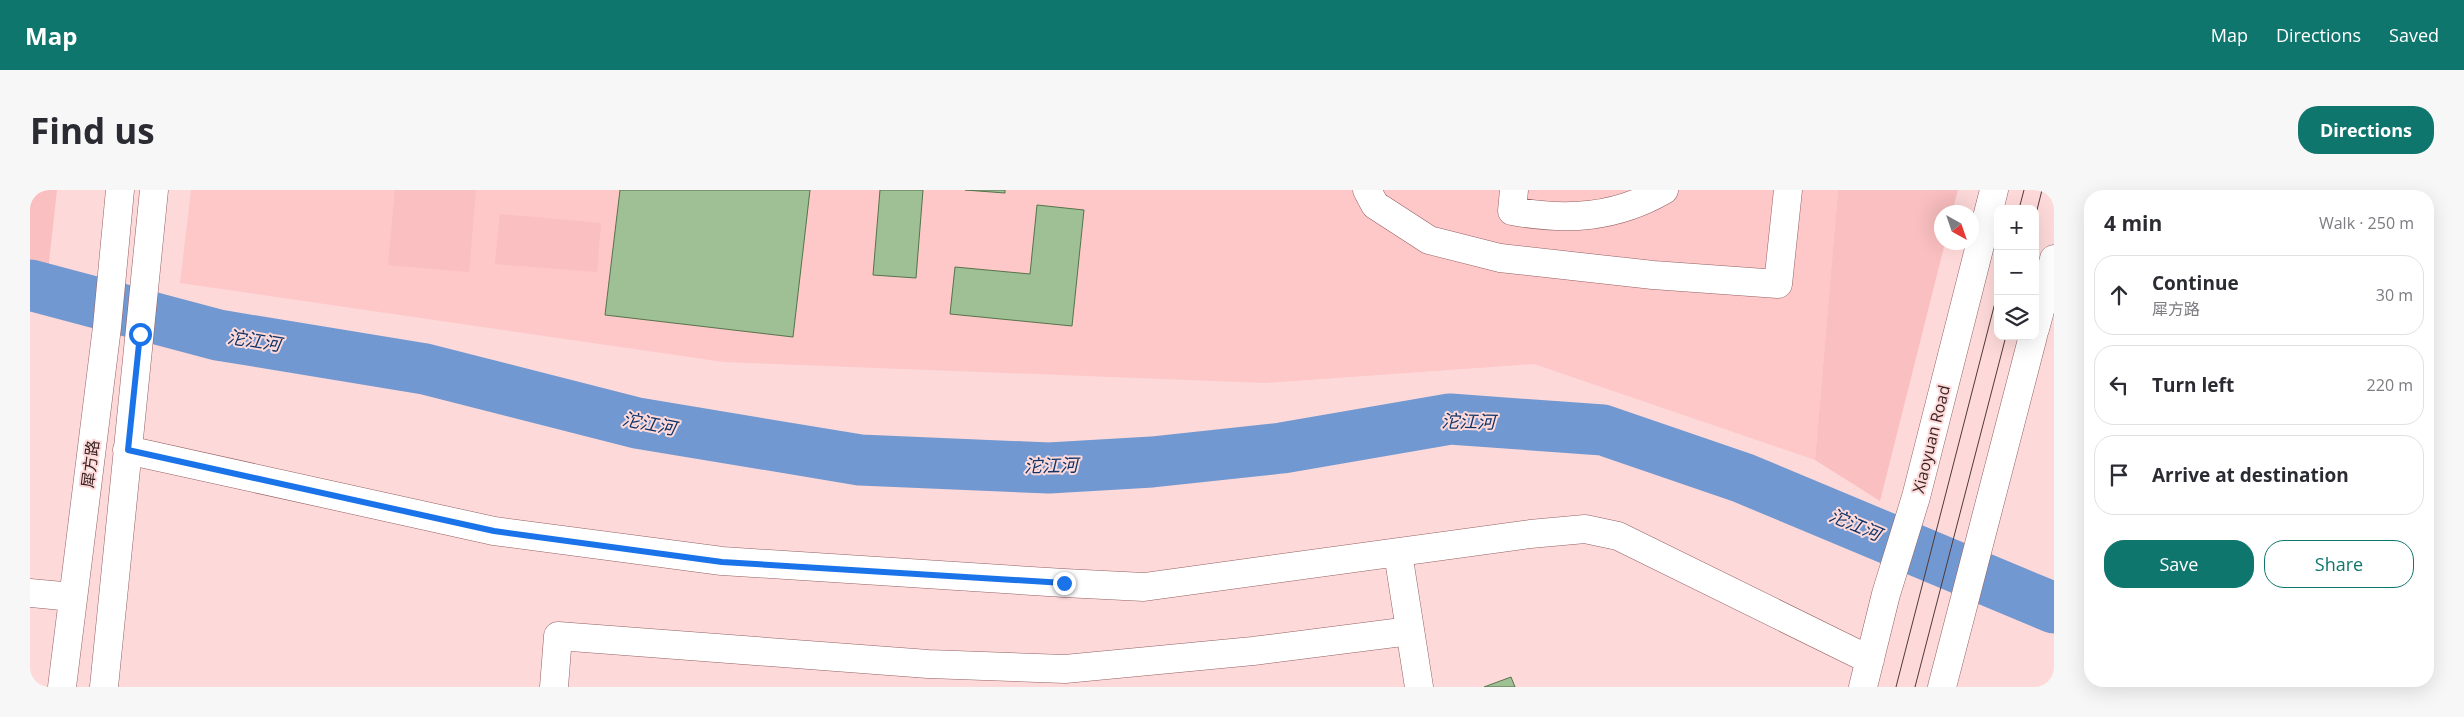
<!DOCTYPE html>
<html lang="en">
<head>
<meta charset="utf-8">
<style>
	:root { --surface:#fff; --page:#f7f7f7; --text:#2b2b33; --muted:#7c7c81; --line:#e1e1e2; --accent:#0f766e }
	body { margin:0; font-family:"Open Sans","Noto Sans SC",sans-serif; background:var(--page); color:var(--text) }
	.controls { position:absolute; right:15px; top:15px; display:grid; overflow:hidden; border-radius:10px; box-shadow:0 5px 20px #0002 }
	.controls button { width:45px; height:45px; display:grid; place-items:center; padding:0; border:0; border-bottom:1px solid var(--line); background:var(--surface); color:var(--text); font:25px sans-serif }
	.compass { position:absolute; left:1904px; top:15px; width:45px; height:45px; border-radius:50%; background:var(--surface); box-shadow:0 5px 20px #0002; rotate:140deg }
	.stop { position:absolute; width:15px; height:15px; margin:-11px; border:4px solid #1a73e8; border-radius:50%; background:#fff }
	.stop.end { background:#1a73e8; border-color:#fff; box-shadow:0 1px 5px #0008 }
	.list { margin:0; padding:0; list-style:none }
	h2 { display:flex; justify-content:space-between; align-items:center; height:65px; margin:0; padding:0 20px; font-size:21px }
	h2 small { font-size:16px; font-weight:400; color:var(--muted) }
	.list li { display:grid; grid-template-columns:32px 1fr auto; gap:15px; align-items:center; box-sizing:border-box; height:80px; margin:0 10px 10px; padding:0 10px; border:1px solid var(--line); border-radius:20px }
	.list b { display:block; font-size:19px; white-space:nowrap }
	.list p { margin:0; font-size:16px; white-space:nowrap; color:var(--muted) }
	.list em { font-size:16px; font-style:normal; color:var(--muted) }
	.actions { display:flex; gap:10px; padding:15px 20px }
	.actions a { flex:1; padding:11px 0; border:1px solid var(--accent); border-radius:20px; text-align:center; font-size:18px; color:var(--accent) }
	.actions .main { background:var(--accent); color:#fff }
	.icon { flex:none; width:28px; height:28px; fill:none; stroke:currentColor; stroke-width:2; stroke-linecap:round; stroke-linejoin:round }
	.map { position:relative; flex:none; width:2024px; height:497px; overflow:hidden; border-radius:20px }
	header { display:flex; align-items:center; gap:30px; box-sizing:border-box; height:70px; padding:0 25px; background:var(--accent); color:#fff }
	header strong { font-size:24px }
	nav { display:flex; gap:28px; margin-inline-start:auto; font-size:18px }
	.intro { display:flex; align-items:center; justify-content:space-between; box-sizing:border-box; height:120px; padding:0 30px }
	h1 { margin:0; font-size:35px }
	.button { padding:12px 22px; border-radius:20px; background:var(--accent); color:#fff; font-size:18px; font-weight:700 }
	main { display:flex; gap:30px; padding:0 30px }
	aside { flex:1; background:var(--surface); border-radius:20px; box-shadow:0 5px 20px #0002 }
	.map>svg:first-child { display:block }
	.built { fill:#fec7c8 }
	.green { fill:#fabfc0 }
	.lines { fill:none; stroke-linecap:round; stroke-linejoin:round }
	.river { stroke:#7198d1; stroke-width:51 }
	.building { fill:#9fbf94; stroke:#56734b }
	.minor-casing { stroke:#946062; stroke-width:29 }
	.minor { stroke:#fff; stroke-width:28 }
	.tram { stroke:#503839; stroke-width:1 }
	.route { stroke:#1a73e8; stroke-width:6 }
	.labels { text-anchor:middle; stroke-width:4; stroke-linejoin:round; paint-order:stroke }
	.street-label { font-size:16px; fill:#351f20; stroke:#fed9d9 }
	.water-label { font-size:18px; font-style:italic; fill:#0e3468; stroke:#fed9d9 }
</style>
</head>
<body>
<header>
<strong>Map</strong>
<nav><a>Map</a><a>Directions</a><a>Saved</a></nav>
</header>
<div class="intro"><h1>Find us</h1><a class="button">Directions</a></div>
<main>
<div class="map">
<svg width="2024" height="497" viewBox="0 0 2024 497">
	<rect width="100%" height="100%" fill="#fed9d9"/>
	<path class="built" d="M161 0H1808L1785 270 1504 174 1235 193 694 172 150 93Z"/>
	<path class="green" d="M0 0H27L14 117 0 114Z
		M365 0H446L439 82 358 75Z
		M1808 0H1928L1922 22H1912V52L1915 53 1850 311 1785 270Z
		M470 24 571 33 567 82 465 74Z"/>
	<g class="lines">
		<path class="river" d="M0 95 188 145 395 179 607 233 830 270 1019 278 1122 272 1252 258 1420 229 1573 240 1713 288 2024 418"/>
	</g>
	<path class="building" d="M590 0H780L763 147 575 125Z
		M850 0H893L886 88 843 85Z
		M935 0H975V3Z
		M1007 15 1054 20 1042 136 920 124 925 77 1000 84Z
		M1481 487 1485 497H1454Z"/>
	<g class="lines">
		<g class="minor-casing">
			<path id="minor" d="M1337 0 1345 15 1399 50 1470 68 1623 85 1748 94 1758 0
				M1484 0 1482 21C1537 31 1586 28 1634 0
				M2005 139 2024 69
				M97 260 464 341 692 371 1034 393 1114 397 1500 344 1555 339 1588 346 1840 470
				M1368 363 1389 497
				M0 403 43 407
				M32 497 77 137 90 0
				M74 497 124 0
				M524 497 528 446 898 474 1035 479 1223 461 1380 441
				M1833 497 1856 404 1886 307 1964 0
				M1912 497 2003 146"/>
		</g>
		<use href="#minor" class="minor"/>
		<path class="tram" d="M1989 19 1994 0
			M2005 28 2012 0
			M1866 497 1968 101
			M1885 497 1976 146"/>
	</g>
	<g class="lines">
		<path class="route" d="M110 144 98 260 464 341 692 372 1034 393"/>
	</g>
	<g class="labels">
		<g class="street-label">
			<text transform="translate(1901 249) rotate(-76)" y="6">Xiaoyuan Road</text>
			<text transform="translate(60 274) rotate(-83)" y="6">犀方路</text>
		</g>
		<g class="water-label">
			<text transform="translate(224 151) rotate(9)" y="6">沱江河</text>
			<text transform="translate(1438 232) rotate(1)" y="6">沱江河</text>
			<text transform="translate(619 234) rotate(11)" y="6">沱江河</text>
			<text transform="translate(1021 276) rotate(-1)" y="6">沱江河</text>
			<text transform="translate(1825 335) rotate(23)" y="6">沱江河</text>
		</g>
	</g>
</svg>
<div class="controls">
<button>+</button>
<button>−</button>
<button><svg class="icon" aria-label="layers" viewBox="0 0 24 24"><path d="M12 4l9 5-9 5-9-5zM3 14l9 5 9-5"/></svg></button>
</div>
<svg class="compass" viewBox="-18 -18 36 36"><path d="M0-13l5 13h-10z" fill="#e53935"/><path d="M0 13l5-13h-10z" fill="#7c7c81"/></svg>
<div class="stop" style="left:110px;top:144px"></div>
<div class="stop end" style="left:1034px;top:393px"></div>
</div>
<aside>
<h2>4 min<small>Walk · 250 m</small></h2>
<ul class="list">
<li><svg class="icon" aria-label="ahead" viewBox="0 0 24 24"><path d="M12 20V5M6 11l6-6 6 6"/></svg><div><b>Continue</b><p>犀方路</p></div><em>30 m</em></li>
<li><svg class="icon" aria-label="left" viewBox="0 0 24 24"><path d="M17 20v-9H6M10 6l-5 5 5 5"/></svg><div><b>Turn left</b></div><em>220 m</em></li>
<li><svg class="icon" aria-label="arrive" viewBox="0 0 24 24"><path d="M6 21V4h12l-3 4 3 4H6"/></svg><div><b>Arrive at destination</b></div></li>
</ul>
<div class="actions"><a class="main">Save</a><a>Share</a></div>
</aside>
</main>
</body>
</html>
